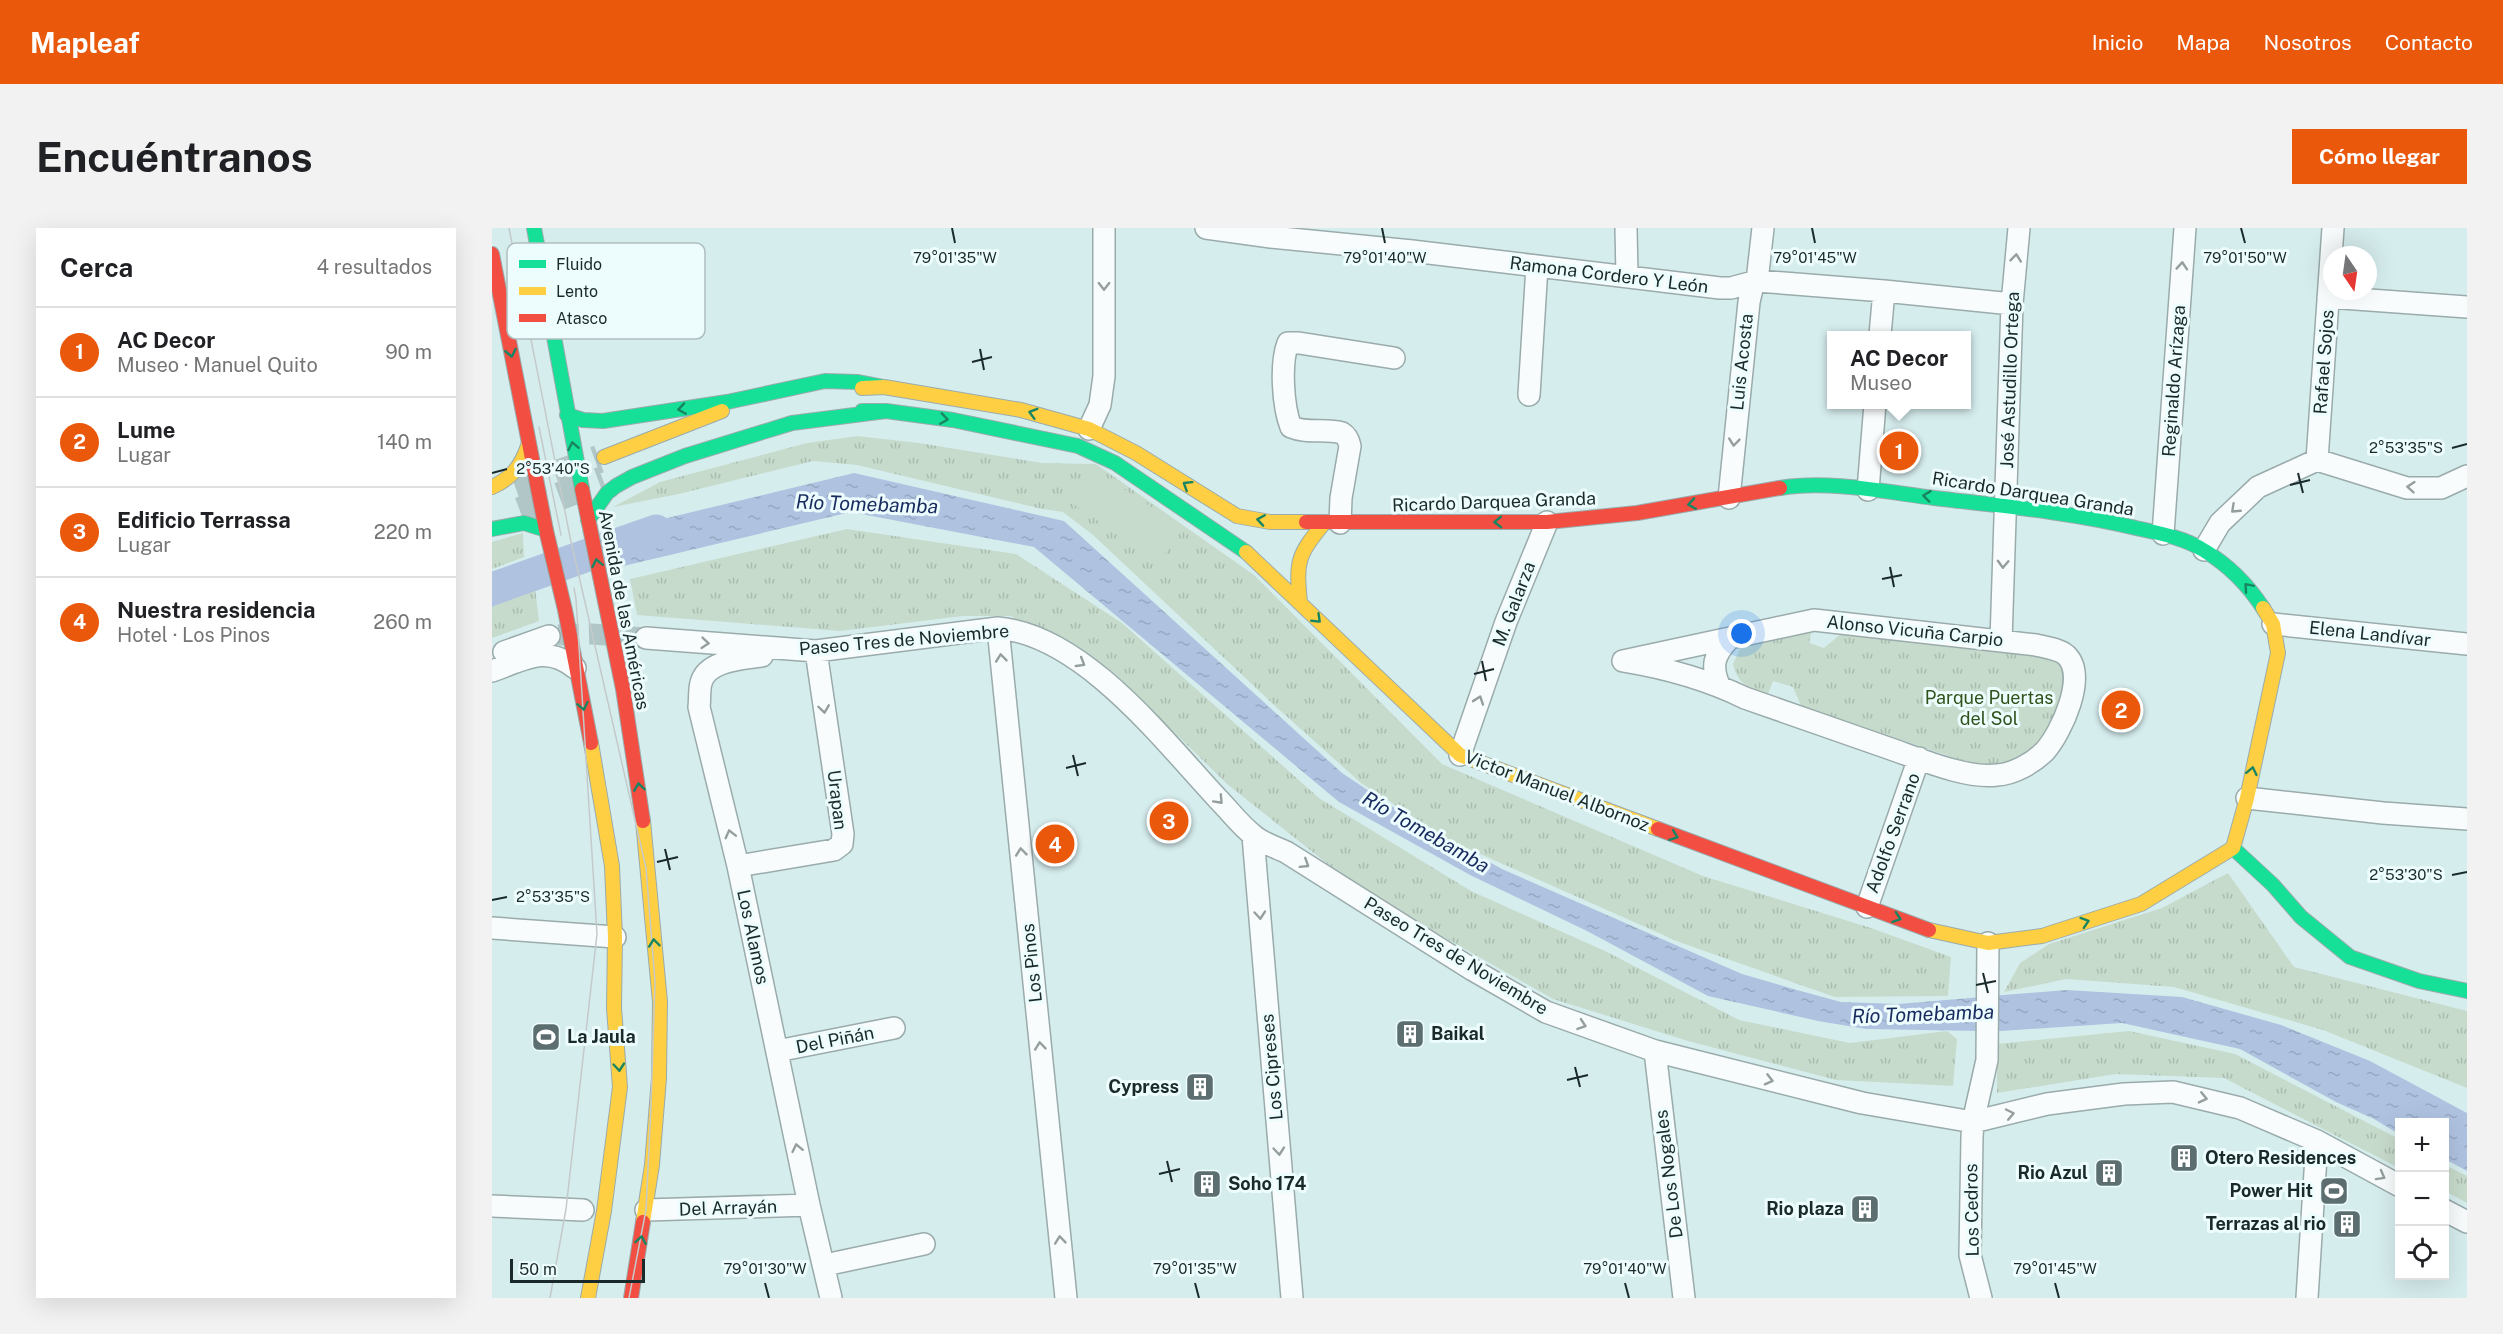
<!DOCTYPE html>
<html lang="es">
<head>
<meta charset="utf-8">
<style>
	:root { --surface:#fff; --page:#f2f2f2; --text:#202124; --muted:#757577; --line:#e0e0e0; --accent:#ea580c }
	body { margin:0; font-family:"Public Sans",sans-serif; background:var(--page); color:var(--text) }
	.controls { position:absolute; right:18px; bottom:18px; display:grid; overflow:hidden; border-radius:0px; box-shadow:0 6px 24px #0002 }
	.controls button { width:54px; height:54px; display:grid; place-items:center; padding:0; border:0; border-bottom:2px solid var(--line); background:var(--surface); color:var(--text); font:30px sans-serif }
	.compass { position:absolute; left:1831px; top:18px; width:54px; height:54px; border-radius:50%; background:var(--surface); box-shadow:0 6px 24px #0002; rotate:167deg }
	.scale { position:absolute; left:18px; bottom:15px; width:135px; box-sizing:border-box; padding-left:6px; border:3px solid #1a2a2b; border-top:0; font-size:16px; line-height:21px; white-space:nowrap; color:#1a2a2b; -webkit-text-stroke:4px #edfdfe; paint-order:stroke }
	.you { position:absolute; left:1250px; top:406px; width:21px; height:21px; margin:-15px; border:4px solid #fff; border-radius:50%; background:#1a73e8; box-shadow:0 0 0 9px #1a73e833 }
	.badge { display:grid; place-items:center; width:39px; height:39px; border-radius:50%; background:var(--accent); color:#fff; font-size:20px; font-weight:700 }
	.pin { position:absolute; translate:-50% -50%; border:3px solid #fff; box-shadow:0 2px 6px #0006 }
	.popup { position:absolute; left:1335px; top:103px; width:144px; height:78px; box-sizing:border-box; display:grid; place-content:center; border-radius:0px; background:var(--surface); filter:drop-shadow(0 2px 4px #0005); font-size:20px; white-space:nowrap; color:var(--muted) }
	.popup b { font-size:22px; color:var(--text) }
	.popup::after { content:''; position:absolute; left:50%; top:100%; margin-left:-12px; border:12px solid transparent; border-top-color:var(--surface) }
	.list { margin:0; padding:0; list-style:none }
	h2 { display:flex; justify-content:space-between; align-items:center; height:78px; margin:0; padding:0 24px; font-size:26px }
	h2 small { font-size:20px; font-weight:400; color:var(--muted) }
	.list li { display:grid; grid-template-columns:39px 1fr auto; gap:18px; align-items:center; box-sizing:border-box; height:90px; padding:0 24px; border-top:2px solid var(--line) }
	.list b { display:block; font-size:22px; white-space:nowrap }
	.list p { margin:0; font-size:20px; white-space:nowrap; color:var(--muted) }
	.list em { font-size:20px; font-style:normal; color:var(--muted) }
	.icon { flex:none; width:33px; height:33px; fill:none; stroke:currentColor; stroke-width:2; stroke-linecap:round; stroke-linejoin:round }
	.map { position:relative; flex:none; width:1975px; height:1070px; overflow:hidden; border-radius:0px }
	header { display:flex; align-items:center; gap:36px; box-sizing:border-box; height:84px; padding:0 30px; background:var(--accent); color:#fff }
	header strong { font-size:28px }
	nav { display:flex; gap:33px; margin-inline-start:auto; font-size:21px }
	.intro { display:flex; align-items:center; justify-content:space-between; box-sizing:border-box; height:144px; padding:0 36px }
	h1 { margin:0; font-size:42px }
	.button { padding:15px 27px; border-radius:0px; background:var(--accent); color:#fff; font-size:21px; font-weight:700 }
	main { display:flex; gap:36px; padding:0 36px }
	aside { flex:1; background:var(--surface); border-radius:0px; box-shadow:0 6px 24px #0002 }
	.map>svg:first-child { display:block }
	.grass { fill:url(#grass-tufts) }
	.garden { fill:#c7dbcc }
	.water { fill:url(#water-ripples) }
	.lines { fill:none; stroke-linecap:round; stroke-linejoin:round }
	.river { stroke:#afc3e1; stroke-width:33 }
	.street-tunnel { stroke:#b0c6c7; stroke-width:21; stroke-dasharray:21 10; stroke-linecap:butt }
	.secondary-tunnel { stroke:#b0c6c7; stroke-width:28; stroke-dasharray:28 14; stroke-linecap:butt }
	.street-casing { stroke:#9aabac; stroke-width:24 }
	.fast-casing { stroke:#9aabac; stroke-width:16 }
	.slow-casing { stroke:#9aabac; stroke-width:16 }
	.jam-casing { stroke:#9aabac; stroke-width:16 }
	.street { stroke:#f9fcfc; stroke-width:21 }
	.fast { stroke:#16e098; stroke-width:14 }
	.slow { stroke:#ffcf43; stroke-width:14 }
	.jam { stroke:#f24e42; stroke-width:14 }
	.tram { stroke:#c4caca; stroke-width:1.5 }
	.oneway { stroke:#959e9e }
	.oneway2 { stroke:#188562 }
	.ticks { fill:none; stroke:#1a2a2b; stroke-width:2 }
	.labels { text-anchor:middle; stroke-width:6; stroke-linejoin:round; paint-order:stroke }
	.street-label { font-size:18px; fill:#1a2a2b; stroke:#edfdfe }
	.park-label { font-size:18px; fill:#2f521a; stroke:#edfdfe }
	.poi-label { font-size:18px; font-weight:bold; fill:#1a2a2b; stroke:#edfdfe; text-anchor:end }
	.water-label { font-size:20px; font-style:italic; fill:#182b5e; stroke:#edfdfe }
	.key { fill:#edfdfe; stroke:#aebebf; stroke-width:1.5 }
	.key-label { font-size:16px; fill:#1a2a2b }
	.ticks-label { font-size:15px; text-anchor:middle; fill:#1a2a2b; stroke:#edfdfe; stroke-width:6; stroke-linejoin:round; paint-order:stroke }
</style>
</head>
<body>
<header>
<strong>Mapleaf</strong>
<nav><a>Inicio</a><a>Mapa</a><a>Nosotros</a><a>Contacto</a></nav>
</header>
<div class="intro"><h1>Encuéntranos</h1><a class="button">Cómo llegar</a></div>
<main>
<aside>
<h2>Cerca<small>4 resultados</small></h2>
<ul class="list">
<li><span class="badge">1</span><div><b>AC Decor</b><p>Museo · Manuel Quito</p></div><em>90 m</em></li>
<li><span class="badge">2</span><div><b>Lume</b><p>Lugar</p></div><em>140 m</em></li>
<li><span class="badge">3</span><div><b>Edificio Terrassa</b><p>Lugar</p></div><em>220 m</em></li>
<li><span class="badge">4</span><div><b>Nuestra residencia</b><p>Hotel · Los Pinos</p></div><em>260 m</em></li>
</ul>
</aside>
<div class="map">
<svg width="1975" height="1070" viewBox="0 0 1975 1070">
	<defs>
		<pattern id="grass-tufts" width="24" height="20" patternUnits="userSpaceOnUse" patternTransform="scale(1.5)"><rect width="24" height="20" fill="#c7dbcc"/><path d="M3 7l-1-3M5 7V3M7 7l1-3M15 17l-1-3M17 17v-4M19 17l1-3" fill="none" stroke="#aabcaf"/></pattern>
		<pattern id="water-ripples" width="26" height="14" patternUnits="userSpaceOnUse" patternTransform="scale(1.5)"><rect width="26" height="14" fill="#afc3e1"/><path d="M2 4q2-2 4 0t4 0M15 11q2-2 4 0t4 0" fill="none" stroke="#96a8c1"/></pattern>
	</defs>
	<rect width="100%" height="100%" fill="#d6edee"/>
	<path class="grass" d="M365 208 427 215 550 235 604 236 762 347 950 536 1211 648 1379 700 1459 729 1456 768 1343 769 1187 714 959 613 869 555 782 477 601 307 571 284 550 281 365 237 321 233 187 266 121 279 168 254 315 215Z
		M355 301 524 326 630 395 827 570 979 663 1113 723 1247 792 1358 815 1455 803 1465 811 1461 858 1344 852 1196 813 1061 771 866 660 735 556 622 445 519 388H471L348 403 145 387 138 351Z
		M31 305 32 329 0 341V314Z
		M43 360 47 393 0 410V379Z
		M1320 402 1317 415 1332 420 1351 404 1544 427 1559 430 1567 436 1573 455 1557 504 1540 522 1529 529 1509 537H1483L1309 478 1301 459 1281 453 1276 466C1257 460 1246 457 1241 436L1248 421 1255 416Z
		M1736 645 1802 739 1975 783V860L1831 802 1682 759 1574 751 1512 764 1528 735 1557 716 1670 680Z
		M1637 803 1743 826 1907 911V940L1732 850 1624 846 1505 865V816Z
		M1953 937 1975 948V975L1953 963Z"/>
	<path class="garden" d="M600 240 691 300 668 333 578 274Z"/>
	<path class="water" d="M362 245 572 293 850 545 919 591 1010 641 1250 746 1305 762 1349 774 1406 776 1490 769 1489 803 1374 801 1326 793 1216 768 1095 703 978 647 847 574 542 319 359 284 127 339 117 304Z
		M39 335 43 360 0 379V347Z
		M1575 762 1690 769 1789 797 1878 833 1975 885V943L1953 931 1952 894H1908L1907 906 1882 891 1844 874 1748 821 1630 795 1495 804 1499 768Z"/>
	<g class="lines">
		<path class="river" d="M0 361 164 303"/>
		<path class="street-tunnel" d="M66 407 100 406 154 410"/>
		<path class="secondary-tunnel" d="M24 261 107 231
			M28 283 111 252"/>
		<g class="street-casing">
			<path id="street" d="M714 0 779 9 920 23 1228 60H1239L1265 53 1392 63 1520 76
				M1134 0 1135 48
				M1836 69 1975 79
				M1388 107 1392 63
				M1037 167 1045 38
				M597 201 608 177 612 148V0
				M1825 232 1841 0
				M1376 262 1383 176
				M1237 270 1257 74 1260 61 1265 53 1271 0
				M848 295 849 270 858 218C857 213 855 208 850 205 835 200 815 206 799 199 791 179 788 136 796 115H807L902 130
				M1671 306 1693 0
				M1712 322 1728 295 1766 259 1825 232 1915 260H1949L1975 248
				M1322 392 1544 417C1553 419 1567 421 1574 427 1596 448 1569 505 1553 523 1541 535 1522 546 1505 547 1474 551 1428 531 1399 521 1350 504 1302 487 1253 470 1214 451 1174 440 1131 433Z
				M1781 396 1975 416
				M506 400 574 1070
				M154 410 324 423 506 400C591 407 671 512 726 571 737 582 748 597 761 607 770 615 783 619 794 624L981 742 1054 784 1163 823 1370 875 1481 894 1555 876 1632 866 1681 864 1748 880 1825 913 1908 958
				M1509 413 1520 76 1527 0
				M12 424 57 408
				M270 428C251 431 215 432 209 455 207 462 208 472 207 479L246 638 317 977 339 1070
				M0 443C32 432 54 416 83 440
				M1227 457C1219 438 1222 427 1236 412
				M968 527 1014 394 1055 294
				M1755 570 1891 585 1975 591
				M761 608 800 1070
				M246 638 342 622 350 616 351 606 324 423
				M1375 679 1427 530
				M0 700 123 709
				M285 823 402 800
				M1163 823 1192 1070
				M0 978 91 982
				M154 982 317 977
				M1952 982 1975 994
				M333 1037 432 1016
				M1489 1070 1478 1027 1480 909 1481 894 1495 832 1496 715
				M1815 1070 1825 913"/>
		</g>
		<g class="fast-casing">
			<path id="fast" d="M42 0 90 261
				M370 183H394L461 192 586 218 623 235 754 324
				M75 187 91 192 111 193 235 174 333 153 366 154 392 159
				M1288 260C1336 252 1394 264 1442 270 1510 278 1578 284 1644 300 1667 305 1693 310 1713 323 1736 337 1756 357 1771 380
				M96 292 115 265 124 258 140 249 193 228 300 195 394 183
				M0 301 32 295 54 302
				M1741 620 1781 657 1809 689 1858 729 1927 753 1975 763"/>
		</g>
		<g class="slow-casing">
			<path id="slow" d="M370 160 392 159 529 182 597 201 644 225 745 288 778 294H814
				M112 229 230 183
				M0 259C20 250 29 238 36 218
				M754 324 968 527 1166 601
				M808 375C804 333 805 328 832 295
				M1741 620 1755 570 1786 425 1781 396 1771 380
				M1437 702 1496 715 1550 708 1649 676 1741 620
				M151 994 160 937 167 850 168 774 151 593
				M96 1070 112 983 128 859 122 780 123 709 120 638 99 515"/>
		</g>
		<g class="jam-casing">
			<path id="jam" d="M0 26 54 302 73 382 99 515
				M90 261 131 461 151 593
				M814 294H1055L1145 285 1288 260
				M1166 601 1437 702
				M139 1070 151 994"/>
		</g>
		<use href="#street" class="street"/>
		<use href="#fast" class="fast"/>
		<use href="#slow" class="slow"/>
		<use href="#jam" class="jam"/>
		<path class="tram" d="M17 0 78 309 154 640 163 754 159 877 154 982 137 1070
			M47 199 69 307
			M58 1070 74 981 105 706 84 371 82 360"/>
	</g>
	<defs><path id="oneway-chevron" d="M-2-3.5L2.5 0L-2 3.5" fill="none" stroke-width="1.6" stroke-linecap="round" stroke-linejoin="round" transform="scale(1.5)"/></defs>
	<g class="oneway">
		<use href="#oneway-chevron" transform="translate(1524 30) rotate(-84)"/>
		<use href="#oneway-chevron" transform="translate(1690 38) rotate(-86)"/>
		<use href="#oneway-chevron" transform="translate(612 58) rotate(90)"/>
		<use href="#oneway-chevron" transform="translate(1242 214) rotate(96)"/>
		<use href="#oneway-chevron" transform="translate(1919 259) rotate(-175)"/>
		<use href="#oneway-chevron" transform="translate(1743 281) rotate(137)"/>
		<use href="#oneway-chevron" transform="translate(1511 336) rotate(92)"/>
		<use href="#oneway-chevron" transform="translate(213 415) rotate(5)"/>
		<use href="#oneway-chevron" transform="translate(509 430) rotate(-96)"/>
		<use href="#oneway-chevron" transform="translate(589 435) rotate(31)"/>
		<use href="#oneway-chevron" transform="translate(987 472) rotate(-71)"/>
		<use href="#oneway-chevron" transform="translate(332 481) rotate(82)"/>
		<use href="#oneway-chevron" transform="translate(727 572) rotate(47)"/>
		<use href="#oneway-chevron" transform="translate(238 606) rotate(-104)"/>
		<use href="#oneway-chevron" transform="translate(529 624) rotate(-96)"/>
		<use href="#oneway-chevron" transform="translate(813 636) rotate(32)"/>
		<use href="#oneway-chevron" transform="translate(768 687) rotate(85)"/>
		<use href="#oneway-chevron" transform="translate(1090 797) rotate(19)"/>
		<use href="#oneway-chevron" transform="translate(548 818) rotate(-96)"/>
		<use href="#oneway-chevron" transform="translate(1277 852) rotate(14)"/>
		<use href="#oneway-chevron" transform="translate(1711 870) rotate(13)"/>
		<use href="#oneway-chevron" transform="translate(1518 886) rotate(-12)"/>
		<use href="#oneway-chevron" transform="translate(305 920) rotate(-102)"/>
		<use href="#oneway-chevron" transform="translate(787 923) rotate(85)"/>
		<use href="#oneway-chevron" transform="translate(1889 948) rotate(29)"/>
		<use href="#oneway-chevron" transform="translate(568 1012) rotate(-96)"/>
	</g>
	<g class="oneway2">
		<use href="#oneway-chevron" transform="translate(19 125) rotate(79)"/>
		<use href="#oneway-chevron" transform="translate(190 181) rotate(171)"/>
		<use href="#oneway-chevron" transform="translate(541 185) rotate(-164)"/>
		<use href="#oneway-chevron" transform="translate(452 191) rotate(8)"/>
		<use href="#oneway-chevron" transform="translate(81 218) rotate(-101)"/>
		<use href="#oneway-chevron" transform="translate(695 257) rotate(-148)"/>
		<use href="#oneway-chevron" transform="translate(1435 268) rotate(-173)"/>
		<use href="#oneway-chevron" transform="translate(1200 276) rotate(171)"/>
		<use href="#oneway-chevron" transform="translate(769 292) rotate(-171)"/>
		<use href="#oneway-chevron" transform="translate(1006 294) rotate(179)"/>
		<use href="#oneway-chevron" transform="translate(105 335) rotate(-102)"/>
		<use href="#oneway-chevron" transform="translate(1756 359) rotate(-131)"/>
		<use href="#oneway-chevron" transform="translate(825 391) rotate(44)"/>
		<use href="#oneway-chevron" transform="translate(91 478) rotate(78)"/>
		<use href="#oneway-chevron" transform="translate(1760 543) rotate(-78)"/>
		<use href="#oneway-chevron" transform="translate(147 559) rotate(-98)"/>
		<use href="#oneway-chevron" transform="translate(1182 608) rotate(21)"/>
		<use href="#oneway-chevron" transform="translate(1405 690) rotate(19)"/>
		<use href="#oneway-chevron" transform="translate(1593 694) rotate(-18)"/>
		<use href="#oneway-chevron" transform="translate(162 715) rotate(-96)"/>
		<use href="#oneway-chevron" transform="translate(127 839) rotate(85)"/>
		<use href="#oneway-chevron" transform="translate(149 1012) rotate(-80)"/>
	</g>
	<path class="ticks" d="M460 0 463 15M890 0 893 15M1320 0 1323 15M1749 0 1753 15M488 121 492 142M480 134 500 129M1960 220 1975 216M0 245 15 241M1806 245 1811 265M1798 257 1818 252M1398 339 1402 359M1390 351 1410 347M990 433 994 453M982 446 1002 441M581 527 586 548M574 540 594 535M173 621 178 642M165 634 186 629M1960 647 1975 644M0 672 15 669M1491 745 1496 765M1484 757 1504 753M1083 839 1088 859M1075 852 1096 847M675 933 680 954M667 946 688 941M273 1055 277 1070M703 1055 707 1070M1133 1055 1137 1070M1563 1055 1567 1070"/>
	<defs>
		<g id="building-square" transform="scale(1.5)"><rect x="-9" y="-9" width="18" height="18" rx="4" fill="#5c6e6f" stroke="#edfdfe"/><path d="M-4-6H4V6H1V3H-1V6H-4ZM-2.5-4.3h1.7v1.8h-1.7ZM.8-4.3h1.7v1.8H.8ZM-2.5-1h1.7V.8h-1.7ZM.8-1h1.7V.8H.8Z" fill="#fff"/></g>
		<g id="stadium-square" transform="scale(1.5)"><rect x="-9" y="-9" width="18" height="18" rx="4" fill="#5c6e6f" stroke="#edfdfe"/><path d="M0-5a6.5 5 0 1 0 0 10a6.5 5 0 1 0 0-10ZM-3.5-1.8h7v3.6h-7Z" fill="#fff"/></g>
	</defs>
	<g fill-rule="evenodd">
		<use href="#building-square" x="918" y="806"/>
		<use href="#stadium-square" x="54" y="809"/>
		<use href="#building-square" x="708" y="859"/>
		<use href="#building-square" x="1692" y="930"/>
		<use href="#building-square" x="1617" y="945"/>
		<use href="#building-square" x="715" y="956"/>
		<use href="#stadium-square" x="1842" y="963"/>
		<use href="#building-square" x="1373" y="981"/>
		<use href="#building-square" x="1855" y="996"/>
	</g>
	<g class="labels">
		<g class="street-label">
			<text transform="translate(1117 47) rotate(7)" y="6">Ramona Cordero Y León</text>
			<text transform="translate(1250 134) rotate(-84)" y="6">Luis Acosta</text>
			<text transform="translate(1832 134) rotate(-86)" y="6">Rafael Sojos</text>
			<text transform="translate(1518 152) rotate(-88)" y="6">José Astudillo Ortega</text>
			<text transform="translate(1682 153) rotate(-86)" y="6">Reginaldo Arízaga</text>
			<text transform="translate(1541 266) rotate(9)" y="6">Ricardo Darquea Granda</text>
			<text transform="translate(1002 274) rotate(-2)" y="6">Ricardo Darquea Granda</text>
			<text transform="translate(1022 376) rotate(-69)" y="6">M. Galarza</text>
			<text transform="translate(132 382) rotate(79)" y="6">Avenida de las Américas</text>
			<text transform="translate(1423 403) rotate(6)" y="6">Alonso Vicuña Carpio</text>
			<text transform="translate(1878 406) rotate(6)" y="6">Elena Landívar</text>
			<text transform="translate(412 412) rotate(-5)" y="6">Paseo Tres de Noviembre</text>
			<text transform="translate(1065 563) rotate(21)" y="6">Victor Manuel Albornoz</text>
			<text transform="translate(345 572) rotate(83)" y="6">Urapan</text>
			<text transform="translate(1401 605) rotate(-70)" y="6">Adolfo Serrano</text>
			<text transform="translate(261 709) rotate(78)" y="6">Los Alamos</text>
			<text transform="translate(964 728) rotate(31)" y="6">Paseo Tres de Noviembre</text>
			<text transform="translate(540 735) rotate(-96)" y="6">Los Pinos</text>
			<text transform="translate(343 812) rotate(-11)" y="6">Del Piñán</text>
			<text transform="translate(780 839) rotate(-95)" y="6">Los Cipreses</text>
			<text transform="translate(1177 946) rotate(-97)" y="6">De Los Nogales</text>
			<text transform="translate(236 980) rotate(-2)" y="6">Del Arrayán</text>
			<text transform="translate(1480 982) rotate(-91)" y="6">Los Cedros</text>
		</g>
		<g class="park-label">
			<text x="1497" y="476">Parque Puertas<tspan x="1497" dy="21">del Sol</tspan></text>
		</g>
		<g class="poi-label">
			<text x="939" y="812" text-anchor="start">Baikal</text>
			<text x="75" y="815" text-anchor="start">La Jaula</text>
			<text x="687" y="865">Cypress</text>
			<text x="1713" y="936" text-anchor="start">Otero Residences</text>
			<text x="1596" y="951">Rio Azul</text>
			<text x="736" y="962" text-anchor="start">Soho 174</text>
			<text x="1821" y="969">Power Hit</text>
			<text x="1352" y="987">Rio plaza</text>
			<text x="1834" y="1002">Terrazas al rio</text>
		</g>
		<g class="water-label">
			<text transform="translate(375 276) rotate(2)" y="7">Río Tomebamba</text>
			<text transform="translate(934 604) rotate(30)" y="7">Río Tomebamba</text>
			<text transform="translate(1431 786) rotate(-2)" y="7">Río Tomebamba</text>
		</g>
	</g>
	<rect x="15" y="15" width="198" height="96" rx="9" class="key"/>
	<rect x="27" y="32" width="27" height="8" fill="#16e098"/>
	<rect x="27" y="59" width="27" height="8" fill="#ffcf43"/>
	<rect x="27" y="86" width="27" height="8" fill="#f24e42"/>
	<g class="key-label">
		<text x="64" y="42">Fluido</text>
		<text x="64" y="69">Lento</text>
		<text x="64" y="96">Atasco</text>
	</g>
	<g class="ticks-label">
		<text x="463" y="35">79°01'35"W</text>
		<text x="893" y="35">79°01'40"W</text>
		<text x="1323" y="35">79°01'45"W</text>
		<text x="1753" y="35">79°01'50"W</text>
		<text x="1914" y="225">2°53'35"S</text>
		<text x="61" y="246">2°53'40"S</text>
		<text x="1914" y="652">2°53'30"S</text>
		<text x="61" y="674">2°53'35"S</text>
		<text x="273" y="1046">79°01'30"W</text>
		<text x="703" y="1046">79°01'35"W</text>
		<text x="1133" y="1046">79°01'40"W</text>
		<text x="1563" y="1046">79°01'45"W</text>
	</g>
</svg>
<div class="controls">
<button>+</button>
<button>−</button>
<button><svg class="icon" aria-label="locate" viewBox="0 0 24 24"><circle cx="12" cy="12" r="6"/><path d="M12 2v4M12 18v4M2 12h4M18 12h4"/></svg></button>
</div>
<svg class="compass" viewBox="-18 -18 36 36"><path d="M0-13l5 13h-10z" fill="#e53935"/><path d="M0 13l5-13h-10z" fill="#757577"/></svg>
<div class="scale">50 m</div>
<div class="you"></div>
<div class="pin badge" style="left:1407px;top:223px">1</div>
<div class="popup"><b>AC Decor</b>Museo</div>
<div class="pin badge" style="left:1629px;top:482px">2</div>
<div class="pin badge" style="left:677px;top:593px">3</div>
<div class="pin badge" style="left:563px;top:616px">4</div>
</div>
</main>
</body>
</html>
